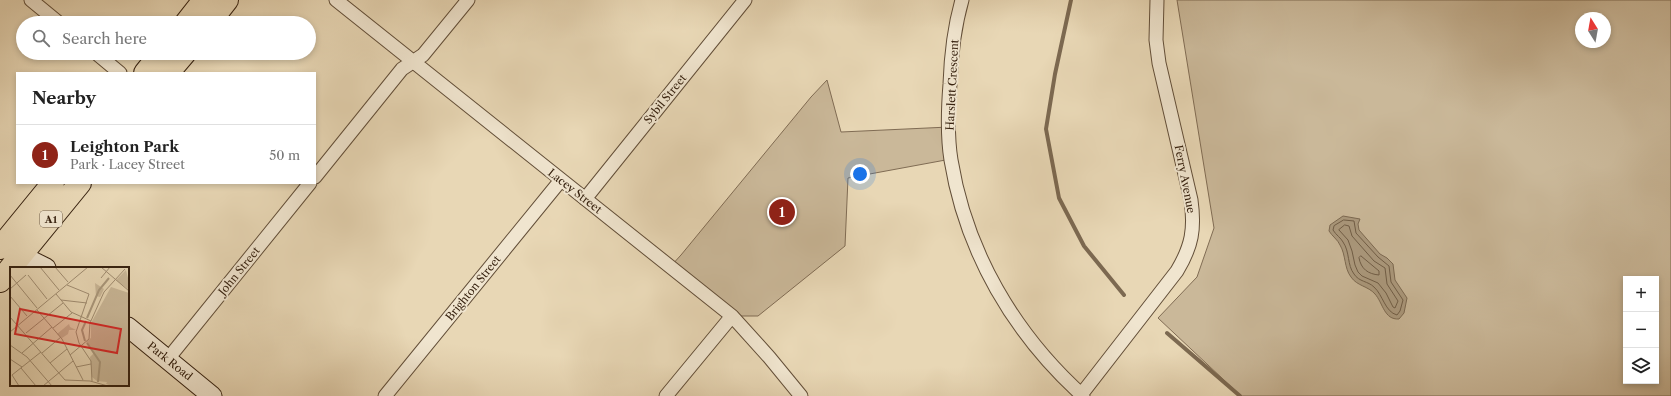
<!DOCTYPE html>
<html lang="en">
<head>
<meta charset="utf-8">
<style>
	:root { --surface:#fff; --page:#f2f2f2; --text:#222; --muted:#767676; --line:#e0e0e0; --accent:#8f2418 }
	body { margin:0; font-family:"Libre Caslon Text",serif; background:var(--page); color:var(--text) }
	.controls { position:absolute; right:12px; bottom:12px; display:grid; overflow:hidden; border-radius:0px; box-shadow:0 2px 6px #0003 }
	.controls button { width:36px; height:36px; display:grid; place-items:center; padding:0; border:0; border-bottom:1px solid var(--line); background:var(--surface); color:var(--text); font:20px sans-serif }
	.compass { position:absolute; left:1575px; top:12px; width:36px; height:36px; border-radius:50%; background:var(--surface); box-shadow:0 2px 6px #0003; rotate:349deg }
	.you { position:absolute; left:860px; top:174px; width:14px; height:14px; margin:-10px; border:3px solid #fff; border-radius:50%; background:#1a73e8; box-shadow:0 0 0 6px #1a73e833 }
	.badge { display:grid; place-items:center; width:26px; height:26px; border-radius:50%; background:var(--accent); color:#fff; font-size:13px; font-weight:700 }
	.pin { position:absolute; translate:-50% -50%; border:2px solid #fff; box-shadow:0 1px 4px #0006 }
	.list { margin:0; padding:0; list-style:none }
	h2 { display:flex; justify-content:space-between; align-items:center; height:52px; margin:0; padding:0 16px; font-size:17px }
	h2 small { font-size:13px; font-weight:400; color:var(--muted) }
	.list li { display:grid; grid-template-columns:26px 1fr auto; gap:12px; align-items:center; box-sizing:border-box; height:60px; padding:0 16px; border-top:1px solid var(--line) }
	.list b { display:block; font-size:15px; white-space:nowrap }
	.list p { margin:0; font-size:13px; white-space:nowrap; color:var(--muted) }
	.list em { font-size:13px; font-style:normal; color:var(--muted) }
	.icon { flex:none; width:22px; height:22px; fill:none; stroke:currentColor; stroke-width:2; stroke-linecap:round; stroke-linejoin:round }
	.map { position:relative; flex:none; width:1671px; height:396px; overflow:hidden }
	.search { position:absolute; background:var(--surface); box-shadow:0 2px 6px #0003; left:16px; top:16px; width:300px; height:44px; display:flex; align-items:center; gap:10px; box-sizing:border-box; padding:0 14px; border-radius:22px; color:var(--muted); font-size:15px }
	.panel { position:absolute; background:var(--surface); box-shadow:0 2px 6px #0003; left:16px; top:72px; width:300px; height:112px; border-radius:0px }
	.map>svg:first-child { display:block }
	.green { fill:#cab899; stroke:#806c54; fill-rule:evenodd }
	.water { fill:#ab997d; stroke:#7c6951 }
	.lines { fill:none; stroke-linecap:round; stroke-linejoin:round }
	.shore { stroke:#705d46; stroke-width:1 }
	.stream { stroke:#7c6951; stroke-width:4 }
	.street-casing { stroke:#624e38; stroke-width:15 }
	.secondary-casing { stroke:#36210f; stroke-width:21 }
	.highway-casing { stroke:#36210f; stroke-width:24 }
	.street { stroke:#f0e5cf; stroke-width:13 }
	.secondary { stroke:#f0e5cf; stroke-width:19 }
	.highway { stroke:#e8d7b5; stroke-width:22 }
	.labels { text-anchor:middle; stroke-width:4; stroke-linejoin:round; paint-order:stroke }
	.shield { fill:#f0e5cf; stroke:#6e5c49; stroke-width:1 }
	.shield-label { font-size:10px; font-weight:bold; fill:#36210f }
	.street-label { font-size:11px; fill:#36210f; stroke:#f0e5cf }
	.inset-river { fill:none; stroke:#ab997d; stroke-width:2 }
	.inset-road { fill:none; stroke:#a18e73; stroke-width:1 }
	.view { fill:#d62828; fill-opacity:0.15; stroke:#d62828; stroke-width:2 }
	.inset-edge { fill:none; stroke:#36210f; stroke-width:2 }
</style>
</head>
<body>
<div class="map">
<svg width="1671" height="396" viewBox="0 0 1671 396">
	<rect width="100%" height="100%" fill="#e8d7b5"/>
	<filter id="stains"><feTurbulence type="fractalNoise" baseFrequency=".005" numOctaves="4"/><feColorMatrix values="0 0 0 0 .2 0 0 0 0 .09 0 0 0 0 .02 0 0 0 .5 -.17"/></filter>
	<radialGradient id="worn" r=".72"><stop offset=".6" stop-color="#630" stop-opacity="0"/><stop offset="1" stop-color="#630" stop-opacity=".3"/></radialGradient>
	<path class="green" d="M1177 0H1671V396H1241L1158 318 1197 277 1214 228ZM1581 18H1605V42H1581ZM1626 279H1656V381H1626Z
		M827 80 841 132 949 127 951 159 848 178 845 246 758 316H732L670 267 681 255 811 97Z"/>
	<path class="water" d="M1343 216 1360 219 1358 224 1359 230 1380 254 1387 258 1393 264 1395 280 1407 298 1404 313 1399 319C1384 320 1383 303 1375 294 1368 286 1357 286 1351 277 1344 268 1346 255 1340 245 1338 240 1332 236 1329 231L1330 225Z"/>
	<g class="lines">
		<path class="shore" d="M1344 220 1354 221 1356 233 1378 257 1389 266 1391 282 1403 300 1400 311 1397 315C1385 312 1383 295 1374 287 1368 281 1359 282 1354 274 1347 265 1350 252 1343 242 1341 238 1336 235 1333 230L1334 226Z
			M1345 225 1349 226 1352 236 1374 261 1385 268 1387 284 1398 301 1395 308 1393 307 1386 293 1378 283 1362 276 1358 272 1355 265 1352 251 1348 240 1339 230Z
			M1361 256 1379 271V275C1368 274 1361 269 1359 258Z"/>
		<path class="stream" d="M1071 0 1055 74 1046 129 1059 198 1084 246 1124 295
			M1167 333 1240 396"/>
		<g class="street-casing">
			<path id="street" d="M31 0 59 23
				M336 0 732 316 769 357 801 396
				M962 0C954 28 951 55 950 84 948 109 947 135 951 160 966 252 1014 334 1083 396
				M96 53 120 73
				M315 177 402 69 423 55 468 0
				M585 199 745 0
				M167 360 310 183
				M385 396 561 180
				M666 396 732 316
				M1080 396 1177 271C1192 246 1195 229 1191 200L1159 63 1156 40 1157 0"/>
		</g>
		<g class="secondary-casing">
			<path id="secondary" d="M8 249 46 268
				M128 327 212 396"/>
		</g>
		<g class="highway-casing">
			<path id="highway" d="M186 23 204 0
				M209 23 227 0
				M145 73 161 53
				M168 73 185 53
				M0 248 53 183
				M0 281 80 183"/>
		</g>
		<use href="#street" class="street"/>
		<use href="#secondary" class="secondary"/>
		<use href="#highway" class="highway"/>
	</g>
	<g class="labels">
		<rect class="shield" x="40" y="211" width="22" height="16" rx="3"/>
		<g class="shield-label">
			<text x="51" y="223">A1</text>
		</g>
		<g class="street-label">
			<text transform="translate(952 85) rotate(-87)" y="4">Harslett Crescent</text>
			<text transform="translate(665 99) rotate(-51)" y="4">Sybil Street</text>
			<text transform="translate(1185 179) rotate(79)" y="4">Ferry Avenue</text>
			<text transform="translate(575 191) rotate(38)" y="4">Lacey Street</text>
			<text transform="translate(239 271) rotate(-51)" y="4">John Street</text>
			<text transform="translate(473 288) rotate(-51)" y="4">Brighton Street</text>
			<text transform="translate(170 361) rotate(39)" y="4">Park Road</text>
		</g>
	</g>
	<g transform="translate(10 267)">
		<rect width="119" height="119" fill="#e8d7b5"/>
		<path d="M116 3 119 15V23L106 13ZM85 16 94 22 90 30 86 29ZM101 20 119 26V119H102L96 117 97 115 87 114 82 110 80 90 84 86 76 75 81 71V56ZM59 57 60 60 66 63H59L58 67 52 71 47 67Z" fill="#cab899"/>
		<path class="inset-river" d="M77 51 89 23 99 11M75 74 72 63 76 54M77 76 90 95 88 115"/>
		<path class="inset-road" d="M30 0 49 23M45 0 58 15M91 0 119 24M0 8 27 41M18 8 37 32M91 11 100 0M57 18 79 27 66 65 69 76 81 94 82 114M0 22 16 8M46 27 61 45 81 54M0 29 17 49M51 33 77 36M27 43 52 72 73 113M0 50 55 113M43 61 62 46M0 65 78 0M16 66 53 36M0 78 17 90 42 119M12 86 42 60M32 86 51 70M60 88 79 72 80 56 94 25 115 2M0 92 12 100M40 96 57 82M66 100 81 97M11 101 26 119M55 113 80 114 98 119M9 119 2 108 31 85M33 119 63 94"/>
		<path class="view" d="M10 42 111 62 107 86 5 67Z"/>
		<rect width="119" height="119" class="inset-edge"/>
	</g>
	<rect width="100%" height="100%" filter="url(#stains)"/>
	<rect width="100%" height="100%" fill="url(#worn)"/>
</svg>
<div class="controls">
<button>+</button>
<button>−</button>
<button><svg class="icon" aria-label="layers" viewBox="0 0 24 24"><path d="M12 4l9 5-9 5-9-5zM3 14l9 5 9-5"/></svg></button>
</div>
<svg class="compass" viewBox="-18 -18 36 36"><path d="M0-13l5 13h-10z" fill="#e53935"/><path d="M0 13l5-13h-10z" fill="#767676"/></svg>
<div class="you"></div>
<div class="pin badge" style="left:782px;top:212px">1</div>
<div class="search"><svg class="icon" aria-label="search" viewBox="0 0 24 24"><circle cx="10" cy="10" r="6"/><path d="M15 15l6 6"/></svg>Search here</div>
<section class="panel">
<h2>Nearby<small></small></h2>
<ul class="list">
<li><span class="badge">1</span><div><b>Leighton Park</b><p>Park · Lacey Street</p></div><em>50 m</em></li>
</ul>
</section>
</div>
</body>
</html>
